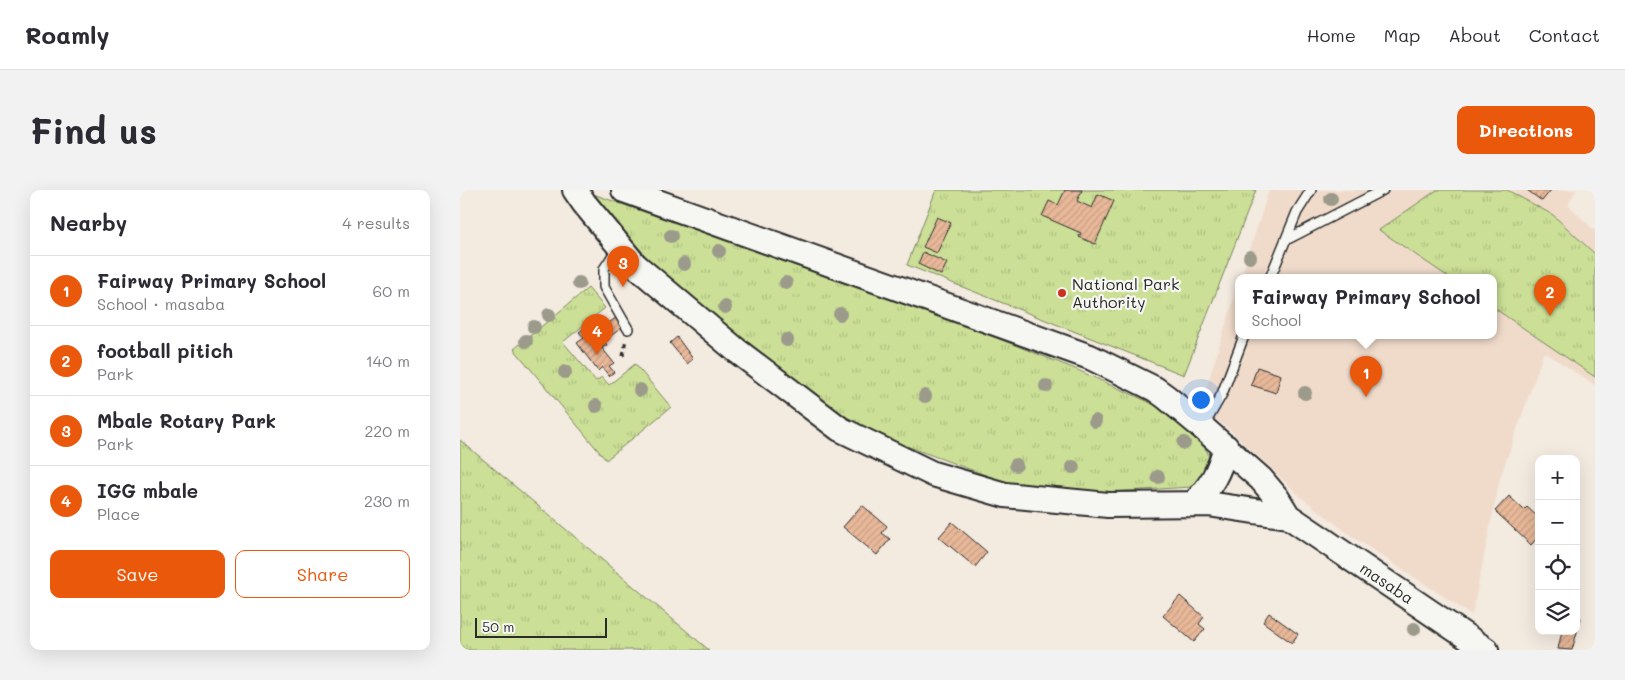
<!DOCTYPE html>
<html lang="en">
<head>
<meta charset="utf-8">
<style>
	:root { --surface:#fff; --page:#f2f2f3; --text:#2b2b33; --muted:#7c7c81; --line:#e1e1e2; --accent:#ea580c }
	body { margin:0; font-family:Mali,sans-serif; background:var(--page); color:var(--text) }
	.controls { position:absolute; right:15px; bottom:15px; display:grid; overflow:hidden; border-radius:10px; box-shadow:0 5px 20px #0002 }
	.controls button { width:45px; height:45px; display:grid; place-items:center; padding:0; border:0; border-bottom:1px solid var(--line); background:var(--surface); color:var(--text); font:25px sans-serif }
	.scale { position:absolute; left:15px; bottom:12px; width:132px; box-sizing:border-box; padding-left:5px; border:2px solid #2b2b2b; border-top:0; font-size:14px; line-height:18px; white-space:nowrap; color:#2b2b2b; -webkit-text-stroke:4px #f6f6f2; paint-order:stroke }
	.you { position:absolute; left:740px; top:209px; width:18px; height:18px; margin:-12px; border:4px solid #fff; border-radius:50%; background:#1a73e8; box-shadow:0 0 0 8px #1a73e833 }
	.badge { display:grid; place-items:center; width:32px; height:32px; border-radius:50%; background:var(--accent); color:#fff; font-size:16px; font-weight:700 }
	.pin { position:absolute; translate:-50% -41px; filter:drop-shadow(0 1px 2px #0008) }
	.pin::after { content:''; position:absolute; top:26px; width:18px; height:15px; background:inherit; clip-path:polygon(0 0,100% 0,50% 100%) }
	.popup { position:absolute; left:775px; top:84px; width:262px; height:65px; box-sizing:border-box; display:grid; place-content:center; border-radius:10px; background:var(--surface); filter:drop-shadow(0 1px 4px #0005); font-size:16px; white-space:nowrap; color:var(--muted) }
	.popup b { font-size:19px; color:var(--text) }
	.popup::after { content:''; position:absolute; left:50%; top:100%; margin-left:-10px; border:10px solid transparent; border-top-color:var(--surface) }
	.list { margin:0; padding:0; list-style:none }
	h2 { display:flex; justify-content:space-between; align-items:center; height:65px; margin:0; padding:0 20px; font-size:21px }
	h2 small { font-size:16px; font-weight:400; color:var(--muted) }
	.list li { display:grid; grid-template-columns:32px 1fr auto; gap:15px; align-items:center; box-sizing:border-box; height:70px; padding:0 20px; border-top:1px solid var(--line) }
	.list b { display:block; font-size:19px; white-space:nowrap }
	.list p { margin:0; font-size:16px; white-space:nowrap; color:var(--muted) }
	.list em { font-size:16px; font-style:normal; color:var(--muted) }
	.actions { display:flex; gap:10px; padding:15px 20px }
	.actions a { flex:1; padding:11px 0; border:1px solid var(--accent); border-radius:10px; text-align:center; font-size:18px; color:var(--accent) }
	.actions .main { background:var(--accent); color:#fff }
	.icon { flex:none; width:28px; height:28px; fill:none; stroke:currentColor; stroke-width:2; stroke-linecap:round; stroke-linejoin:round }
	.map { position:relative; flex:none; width:1135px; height:460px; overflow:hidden; border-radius:10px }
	header { display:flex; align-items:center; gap:30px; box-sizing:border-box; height:70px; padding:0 25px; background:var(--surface); border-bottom:1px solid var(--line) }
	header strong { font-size:24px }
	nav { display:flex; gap:28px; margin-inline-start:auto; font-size:18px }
	.intro { display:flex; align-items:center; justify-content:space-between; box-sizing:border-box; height:120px; padding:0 30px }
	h1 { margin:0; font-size:35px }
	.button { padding:12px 22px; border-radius:10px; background:var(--accent); color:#fff; font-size:18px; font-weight:700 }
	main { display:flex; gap:30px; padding:0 30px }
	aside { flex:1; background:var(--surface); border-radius:10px; box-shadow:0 5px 20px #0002 }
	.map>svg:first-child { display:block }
	.built { fill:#f0dbcb }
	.grass { fill:url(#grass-tufts); stroke:#7b8660 }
	.building { fill:url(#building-hatch); stroke:#2b2b2b }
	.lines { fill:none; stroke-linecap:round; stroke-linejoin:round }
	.lane-casing { stroke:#2b2b2b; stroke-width:12 }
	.secondary-casing { stroke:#2b2b2b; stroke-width:28 }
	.path { stroke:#2b2b2b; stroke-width:3; stroke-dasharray:5 4; stroke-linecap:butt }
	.lane { stroke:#f6f6f2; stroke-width:9 }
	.secondary { stroke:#f6f6f2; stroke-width:24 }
	.tree { fill:#9b9a8b }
	.poi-dot { fill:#c8321e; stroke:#f6f6f2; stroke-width:2 }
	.labels { text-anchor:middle; stroke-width:4.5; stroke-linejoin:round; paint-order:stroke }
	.poi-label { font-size:16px; fill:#2b2b2b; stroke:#f6f6f2; text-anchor:start }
	.street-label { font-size:16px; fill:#2b2b2b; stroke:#f6f6f2 }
</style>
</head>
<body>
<header>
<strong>Roamly</strong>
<nav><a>Home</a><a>Map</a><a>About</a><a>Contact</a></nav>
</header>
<div class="intro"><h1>Find us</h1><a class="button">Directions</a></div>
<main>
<aside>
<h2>Nearby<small>4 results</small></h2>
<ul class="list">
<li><span class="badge">1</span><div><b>Fairway Primary School</b><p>School · masaba</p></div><em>60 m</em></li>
<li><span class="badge">2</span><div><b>football pitich</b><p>Park</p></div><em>140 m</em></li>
<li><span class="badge">3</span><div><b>Mbale Rotary Park</b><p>Park</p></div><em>220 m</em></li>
<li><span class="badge">4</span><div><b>IGG mbale</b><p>Place</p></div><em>230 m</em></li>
</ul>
<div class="actions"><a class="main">Save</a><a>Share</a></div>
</aside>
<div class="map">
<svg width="1135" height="460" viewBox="0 0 1135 460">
	<defs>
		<pattern id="grass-tufts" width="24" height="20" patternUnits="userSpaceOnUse" patternTransform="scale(1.25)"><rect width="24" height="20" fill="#cbe096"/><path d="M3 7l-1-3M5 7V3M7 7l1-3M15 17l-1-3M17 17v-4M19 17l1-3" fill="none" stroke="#aec081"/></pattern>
		<pattern id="building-hatch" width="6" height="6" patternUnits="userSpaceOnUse" patternTransform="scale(1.25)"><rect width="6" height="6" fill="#e8b899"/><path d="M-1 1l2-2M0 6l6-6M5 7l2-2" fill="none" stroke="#c79e84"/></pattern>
	</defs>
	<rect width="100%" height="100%" fill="#f3eae0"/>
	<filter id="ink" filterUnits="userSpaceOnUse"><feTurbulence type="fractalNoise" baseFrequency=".02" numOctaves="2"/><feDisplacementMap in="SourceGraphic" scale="10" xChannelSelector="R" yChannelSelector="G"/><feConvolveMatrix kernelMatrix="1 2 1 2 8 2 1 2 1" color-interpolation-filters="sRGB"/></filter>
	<g filter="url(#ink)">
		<path class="built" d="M809 0H1116L1108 15 1135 41V195L1084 162 1040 288 1012 425 893 347 842 308 770 240 740 218 778 95V146H1034V88H781Z"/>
		<path class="grass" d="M476 0H796L724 185 447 75Z
			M977 0H1047L1093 25 1135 64V187L1034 118V88H990L919 40Z
			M130 3 458 117 613 178 700 217 739 251 747 261 751 272 747 287 732 297 582 306 387 234 288 159 192 73Z
			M128 98 145 118 103 152 136 191 142 187 149 195 175 174 211 217 146 270 54 159Z
			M0 250 249 460H0Z"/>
		<path class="building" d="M605 0H622L617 11 632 18 638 4 654 11 635 54 619 47 621 43 582 26 589 11 598 15Z
			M1067 0H1091L1082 11Z
			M477 27 491 33 477 63 463 57Z
			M463 62 487 73 481 85 458 74Z
			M157 127 163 137 149 147 142 138Z
			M127 136 133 143 136 140 147 155 142 158 154 173 149 176 154 182 149 186 142 177 138 181 117 153 124 148 119 142Z
			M217 147 233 169 227 174 210 153Z
			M797 177 821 185 816 203 791 195Z
			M1049 306 1064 320 1067 317 1079 328V346L1071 355 1035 321Z
			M402 315 427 336 422 343 430 349 417 365 383 337Z
			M492 332 527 362 515 377 479 347Z
			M720 406 744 427 739 434 745 439 734 452 703 426Z
			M809 423 838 444 832 453 803 432Z
			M1116 427 1121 428 1112 460 1098 459 1102 441H1116Z"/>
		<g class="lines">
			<g class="lane-casing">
				<path id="lane" d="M826 50 923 0
					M159 56 144 79V97L168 139
					M810 88 837 22 851 0
					M743 237 762 204 784 146"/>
			</g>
			<g class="secondary-casing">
				<path id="secondary" d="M115 0 124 13 175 75 276 160 380 239 473 284 545 305 648 315 748 314 828 326
					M164 0 630 167 695 199 706 207 742 237 801 289 817 308 828 326 1026 460
					M734 313C752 296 759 281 766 257"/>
			</g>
			<path class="path" d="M163 166 166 149"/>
			<use href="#lane" class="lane"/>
			<use href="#secondary" class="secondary"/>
		</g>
		<g class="tree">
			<circle cx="871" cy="9" r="7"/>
			<circle cx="211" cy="46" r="7"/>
			<circle cx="259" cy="61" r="7"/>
			<circle cx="790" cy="67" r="7"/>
			<circle cx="224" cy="74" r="7"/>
			<circle cx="119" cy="93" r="7"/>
			<circle cx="326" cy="93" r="7"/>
			<circle cx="265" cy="117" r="7"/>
			<circle cx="380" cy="124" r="7"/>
			<circle cx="89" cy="125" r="7"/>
			<circle cx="74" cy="137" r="7"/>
			<circle cx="327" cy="150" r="7"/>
			<circle cx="66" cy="151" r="7"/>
			<circle cx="105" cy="182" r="7"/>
			<circle cx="586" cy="196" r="7"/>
			<circle cx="180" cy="200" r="7"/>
			<circle cx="845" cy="203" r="7"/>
			<circle cx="465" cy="206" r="7"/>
			<circle cx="136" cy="216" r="7"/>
			<circle cx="635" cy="231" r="7"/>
			<circle cx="724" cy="253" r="7"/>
			<circle cx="556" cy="275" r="7"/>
			<circle cx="613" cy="277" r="7"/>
			<circle cx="698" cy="287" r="7"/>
			<circle cx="954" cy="439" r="7"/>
		</g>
	</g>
	<circle class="poi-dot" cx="602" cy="103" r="5"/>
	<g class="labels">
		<g class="poi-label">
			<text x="612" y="100">National Park<tspan x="612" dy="18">Authority</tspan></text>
		</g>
		<g class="street-label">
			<text transform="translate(927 393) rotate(34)" y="6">masaba</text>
		</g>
	</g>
</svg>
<div class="controls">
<button>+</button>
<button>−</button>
<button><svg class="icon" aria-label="locate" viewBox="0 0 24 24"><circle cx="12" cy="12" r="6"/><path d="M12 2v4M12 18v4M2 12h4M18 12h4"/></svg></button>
<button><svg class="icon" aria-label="layers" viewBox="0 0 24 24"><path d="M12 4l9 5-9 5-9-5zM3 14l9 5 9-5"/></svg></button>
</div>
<div class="scale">50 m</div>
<div class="you"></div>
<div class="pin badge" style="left:906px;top:207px">1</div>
<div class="popup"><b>Fairway Primary School</b>School</div>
<div class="pin badge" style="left:1090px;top:126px">2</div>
<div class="pin badge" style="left:163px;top:97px">3</div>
<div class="pin badge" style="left:137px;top:165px">4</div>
</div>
</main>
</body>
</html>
